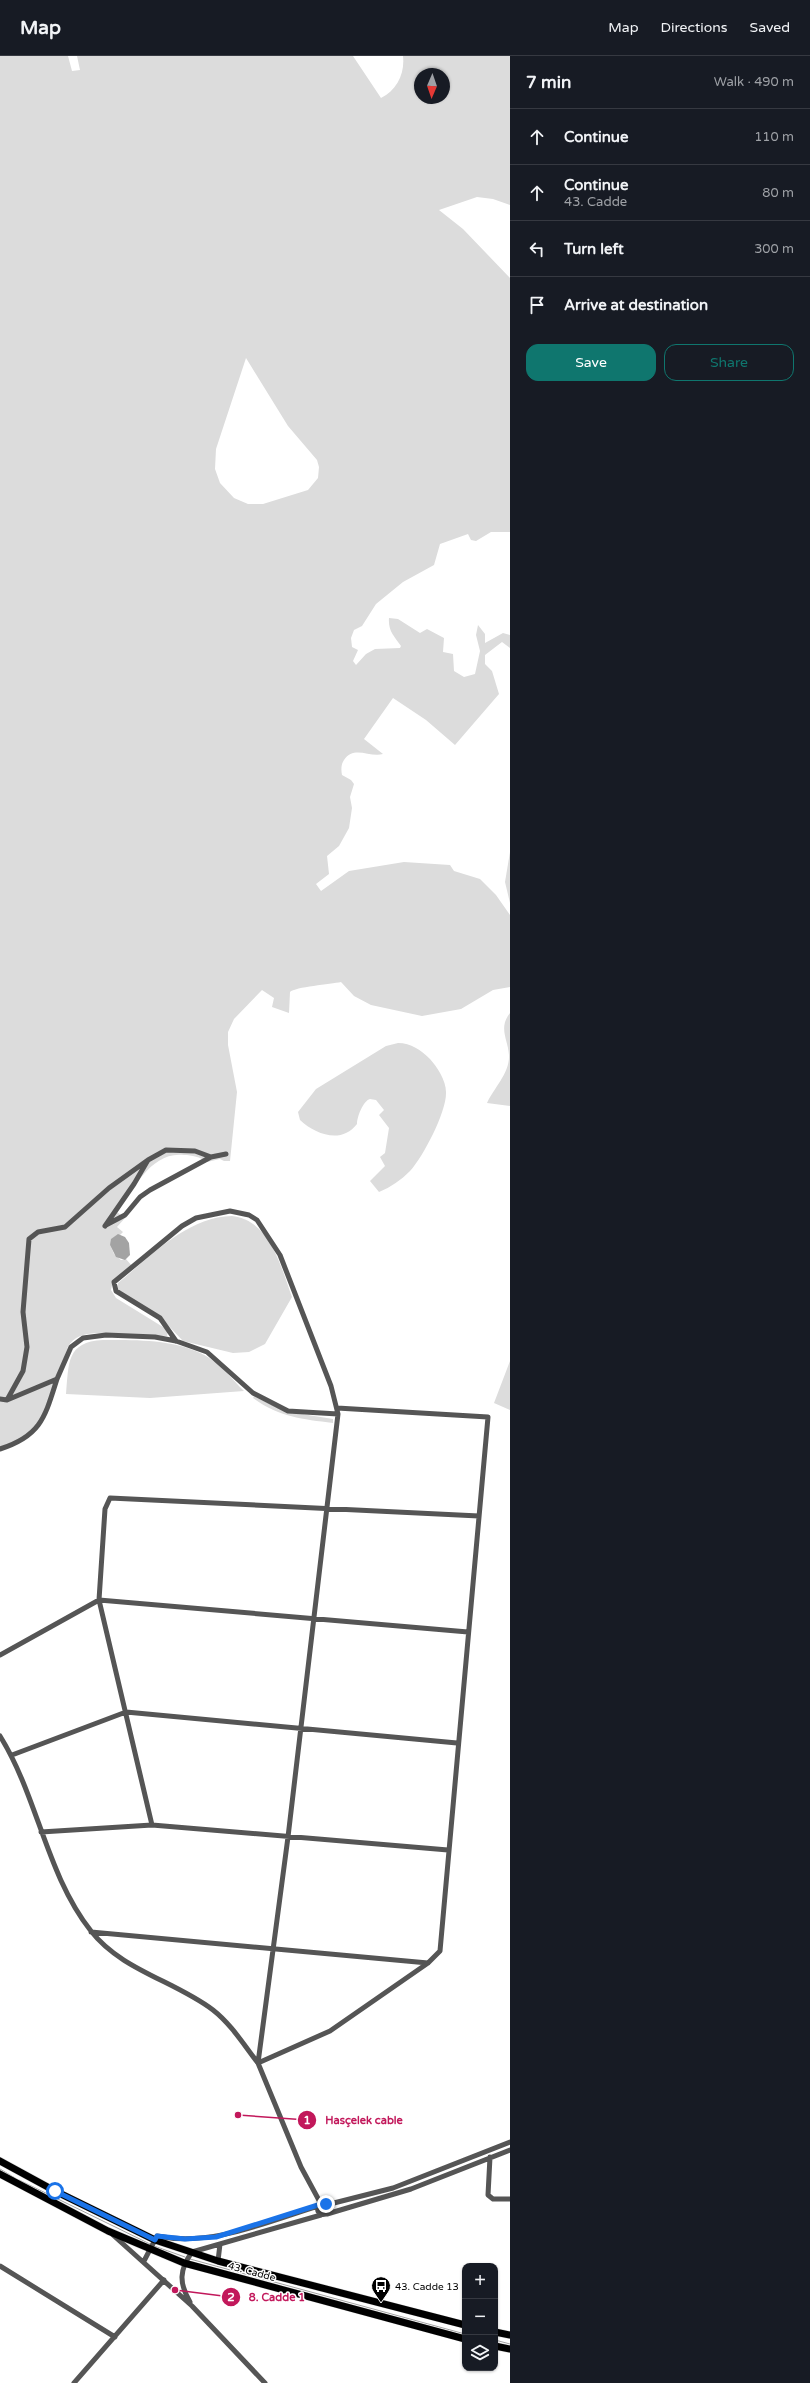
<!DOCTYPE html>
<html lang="en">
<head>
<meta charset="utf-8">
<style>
	:root { --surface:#171b24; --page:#242831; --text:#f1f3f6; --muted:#9ea1a6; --line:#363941; --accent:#0f766e }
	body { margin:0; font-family:"Varela Round",sans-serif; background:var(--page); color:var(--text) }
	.controls { position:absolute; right:12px; bottom:12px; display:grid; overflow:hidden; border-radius:8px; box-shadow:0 1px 3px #0004 }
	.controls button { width:36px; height:36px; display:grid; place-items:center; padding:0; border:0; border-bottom:1px solid var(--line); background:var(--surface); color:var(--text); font:20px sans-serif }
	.compass { position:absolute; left:414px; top:12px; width:36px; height:36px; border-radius:50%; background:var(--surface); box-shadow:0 1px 3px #0004; rotate:182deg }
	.stop { position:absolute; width:12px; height:12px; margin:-9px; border:3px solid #1a73e8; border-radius:50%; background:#fff }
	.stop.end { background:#1a73e8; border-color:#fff; box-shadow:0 1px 4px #0008 }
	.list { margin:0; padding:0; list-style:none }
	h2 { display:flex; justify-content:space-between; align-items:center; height:52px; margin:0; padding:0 16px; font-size:17px }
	h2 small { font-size:13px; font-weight:400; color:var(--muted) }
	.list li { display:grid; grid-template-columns:26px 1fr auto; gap:12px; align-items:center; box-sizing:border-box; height:56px; padding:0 16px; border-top:1px solid var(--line) }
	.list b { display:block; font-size:15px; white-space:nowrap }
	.list p { margin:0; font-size:13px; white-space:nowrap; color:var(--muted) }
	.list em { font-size:13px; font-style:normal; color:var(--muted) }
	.actions { display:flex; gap:8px; padding:12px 16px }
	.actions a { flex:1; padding:9px 0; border:1px solid var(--accent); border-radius:12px; text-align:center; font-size:14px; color:var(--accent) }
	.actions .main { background:var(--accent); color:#fff }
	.icon { flex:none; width:22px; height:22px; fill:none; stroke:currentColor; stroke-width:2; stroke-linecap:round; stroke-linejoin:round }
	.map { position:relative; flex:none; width:510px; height:2327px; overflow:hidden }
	header { display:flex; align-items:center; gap:24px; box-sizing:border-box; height:56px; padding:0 20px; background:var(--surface); border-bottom:1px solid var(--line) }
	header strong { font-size:19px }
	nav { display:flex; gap:22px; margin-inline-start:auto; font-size:14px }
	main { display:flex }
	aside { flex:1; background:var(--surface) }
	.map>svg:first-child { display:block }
	.green { fill:#dcdcdc; fill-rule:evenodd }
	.water { fill:#a3a3a3 }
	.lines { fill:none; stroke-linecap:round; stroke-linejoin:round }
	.stream { stroke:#a3a3a3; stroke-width:1 }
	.major-casing { stroke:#dbdbdb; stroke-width:8 }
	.minor { stroke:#555; stroke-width:5 }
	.major { stroke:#000; stroke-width:7 }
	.route { stroke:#1a73e8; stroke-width:5 }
	.labels { text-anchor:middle; stroke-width:3; stroke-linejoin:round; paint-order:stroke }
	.street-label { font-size:10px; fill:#000; stroke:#fff }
	.poi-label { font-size:10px; fill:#000; stroke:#fff; text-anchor:start }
	.leader { fill:none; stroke:#c2185b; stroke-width:1.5 }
	.callout-dot { fill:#c2185b; stroke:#fff; stroke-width:1.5 }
	.mark-label { font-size:12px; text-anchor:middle; font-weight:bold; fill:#fff }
	.callout-label { font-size:11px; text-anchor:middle; font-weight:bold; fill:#c2185b; stroke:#fff; stroke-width:3; stroke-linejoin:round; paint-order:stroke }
</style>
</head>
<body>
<header>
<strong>Map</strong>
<nav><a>Map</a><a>Directions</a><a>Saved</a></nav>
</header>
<main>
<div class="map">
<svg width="510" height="2327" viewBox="0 0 510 2327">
	<rect width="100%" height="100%" fill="#fff"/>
	<path class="green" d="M0 0H68L72 15 80 14 77 0H353L381 42C397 34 405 17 403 0H510V149L493 143 477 141 439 154 463 173 510 222V476H491L476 485 471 484 468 478 440 488 434 509 403 526 376 548 362 570 354 574 351 582 352 591 358 594 353 605 356 609 366 598 375 593 400 592 401 590C394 580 388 575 389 562L398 563 420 577 427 573 444 582 443 596 453 598 454 615 464 621 475 618 480 595 476 579 478 569 485 578V587L503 577 510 579V592L502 586 485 599V608L492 615 499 638 455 689 426 664 393 642 364 683 383 698C370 702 354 689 344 704 341 708 341 714 342 719L351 724 354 728 350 741 352 752 349 772 339 790 327 800 329 818 316 828 321 835 349 815 404 806 450 809 454 815 480 823 496 839 510 859V931L493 934 461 953 422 960 371 949 354 940 341 926C331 928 295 931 290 936L289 957 272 951 274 942 262 934 234 963 228 976V989L237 1036 230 1105H224L220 1103 207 1106C200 1101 192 1099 184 1099 151 1095 134 1133 117 1156L125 1162 117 1171 123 1176 110 1189 114 1198 121 1204 126 1203 132 1210 113 1225 111 1234 116 1242 163 1271 168 1276 167 1280 96 1277C84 1278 74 1280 68 1291 57 1318 49 1365 23 1382 17 1386 7 1388 0 1391ZM420 18H444V42H420ZM246 302 288 370 317 404 319 411 318 422 308 434 263 448H248L234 442 220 427 215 413 216 393Z
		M510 796V847L505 826Z
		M510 957V1050L487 1047C494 1032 510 1017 509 999 508 983 498 972 510 957Z
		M398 987C411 987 421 994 430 1003 437 1011 446 1024 446 1036 447 1055 423 1101 410 1115 401 1124 391 1131 379 1136L370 1125 385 1110 380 1101 385 1097 389 1072 379 1059 384 1054 376 1044 370 1043C363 1045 357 1061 357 1068 342 1088 316 1079 300 1064L298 1056 316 1033 386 990Z
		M232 1160C270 1164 281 1211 292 1241L265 1288 249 1296 233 1297 183 1285 164 1265 118 1235V1227C151 1200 187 1161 232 1160Z
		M103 1284C136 1284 176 1283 206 1300 220 1308 232 1323 244 1335L150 1342 66 1338C69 1307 66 1286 103 1284Z
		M510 1305V1354L494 1347Z
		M254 1340 283 1355 333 1363V1367C302 1363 279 1361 253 1342Z"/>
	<path class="water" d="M118 1178 125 1181 129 1187 130 1199 125 1204 116 1201 110 1189 111 1183Z"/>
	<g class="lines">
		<path class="stream" d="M0 2113 15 2122
			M19 2124 150 2188
			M154 2190 185 2201
			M190 2203 465 2278
			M495 2284 510 2288"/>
		<g class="major-casing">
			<path id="major" d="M0 2105 55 2135 155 2184 218 2205 465 2269
				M0 2118 108 2175 184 2207 465 2283
				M495 2276 510 2279
				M495 2290 510 2293"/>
		</g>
		<path class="minor" d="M106 1169 125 1159 140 1141 150 1134 211 1101 226 1098
			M105 1170 134 1128 148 1104 166 1094 195 1095 211 1101
			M176 1285 160 1262 116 1235 114 1226 182 1170 196 1162 230 1155 249 1159 257 1164 280 1199 331 1330 338 1358 288 1781 258 2007 301 2111 321 2148
			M0 1343 7 1344 57 1323 71 1291 83 1282 106 1279 155 1281 176 1285 207 1296 253 1337 288 1355 338 1358
			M7 1344 23 1315 27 1291 23 1256 29 1183 38 1176 65 1171 109 1132 148 1104
			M0 1393C41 1380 45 1361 57 1323
			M0 1599 99 1544 468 1576
			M0 1680C38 1741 46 1818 91 1875 121 1914 175 1925 213 1954 231 1968 244 1989 258 2007L330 1975 428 1907 440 1895 488 1361 337 1352
			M12 1699 126 1656 457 1687
			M152 1769 99 1544 105 1453 110 1442 479 1460
			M41 1776 152 1769 448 1794
			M91 1876 428 1907
			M490 2101 488 2139 493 2143H510
			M317.5 2153a5.5 5.5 0 1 1 11 0a5.5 5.5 0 1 1-11 0Z
			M326 2149 393 2132 510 2086
			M327 2158 411 2133 510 2094
			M113 2179 192 2250 265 2327
			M144 2205 157 2180C212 2191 266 2166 318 2150
			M218 2205 220 2188
			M0 2210 115 2281
			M190 2246C179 2227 179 2214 192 2196L321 2159
			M74 2327 164 2224"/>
		<use href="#major" class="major"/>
	</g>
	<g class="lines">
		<path class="route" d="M55 2135 155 2184 157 2180 185 2183 216 2181 321 2148H326"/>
	</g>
	<defs>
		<g id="bus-pin" transform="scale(1)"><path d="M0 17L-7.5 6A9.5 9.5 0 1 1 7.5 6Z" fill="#000" stroke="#fff"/><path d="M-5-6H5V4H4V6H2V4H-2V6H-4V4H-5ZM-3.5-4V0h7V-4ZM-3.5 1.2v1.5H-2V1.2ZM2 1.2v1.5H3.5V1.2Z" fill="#fff"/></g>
	</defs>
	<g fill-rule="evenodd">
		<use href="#bus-pin" x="381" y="2230"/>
	</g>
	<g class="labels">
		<g class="street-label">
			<text transform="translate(252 2215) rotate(15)" y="4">43. Cadde</text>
		</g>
		<g class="poi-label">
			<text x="395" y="2234">43. Cadde 13</text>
		</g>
	</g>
	<path class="leader" d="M238 2059L307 2064M175 2234L231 2241"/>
	<g class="callout-dot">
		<circle cx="238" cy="2059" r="4"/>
		<circle cx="175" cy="2234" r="4"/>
		<circle cx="307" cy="2064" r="10"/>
		<circle cx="231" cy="2241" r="10"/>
	</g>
	<g class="mark-label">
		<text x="307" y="2068">1</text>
		<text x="231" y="2245">2</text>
	</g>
	<g class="callout-label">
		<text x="364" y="2068">Hasçelek cable</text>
		<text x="277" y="2245">8. Cadde 1</text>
	</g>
</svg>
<div class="controls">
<button>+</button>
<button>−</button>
<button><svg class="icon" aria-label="layers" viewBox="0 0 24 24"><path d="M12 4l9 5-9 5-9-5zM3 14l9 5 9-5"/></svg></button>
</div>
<svg class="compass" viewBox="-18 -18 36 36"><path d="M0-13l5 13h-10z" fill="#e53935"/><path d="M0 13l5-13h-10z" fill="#9ea1a6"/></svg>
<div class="stop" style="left:55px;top:2135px"></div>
<div class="stop end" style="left:326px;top:2148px"></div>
</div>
<aside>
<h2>7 min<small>Walk · 490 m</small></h2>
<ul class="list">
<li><svg class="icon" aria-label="ahead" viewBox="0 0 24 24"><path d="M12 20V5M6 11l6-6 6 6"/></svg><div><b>Continue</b></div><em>110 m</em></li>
<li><svg class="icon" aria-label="ahead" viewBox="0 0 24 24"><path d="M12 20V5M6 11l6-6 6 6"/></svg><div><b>Continue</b><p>43. Cadde</p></div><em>80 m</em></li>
<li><svg class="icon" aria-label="left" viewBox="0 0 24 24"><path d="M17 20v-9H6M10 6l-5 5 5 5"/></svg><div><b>Turn left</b></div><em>300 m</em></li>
<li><svg class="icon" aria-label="arrive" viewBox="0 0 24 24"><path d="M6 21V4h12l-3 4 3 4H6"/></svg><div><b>Arrive at destination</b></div></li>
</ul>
<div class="actions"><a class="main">Save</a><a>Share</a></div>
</aside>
</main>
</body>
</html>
